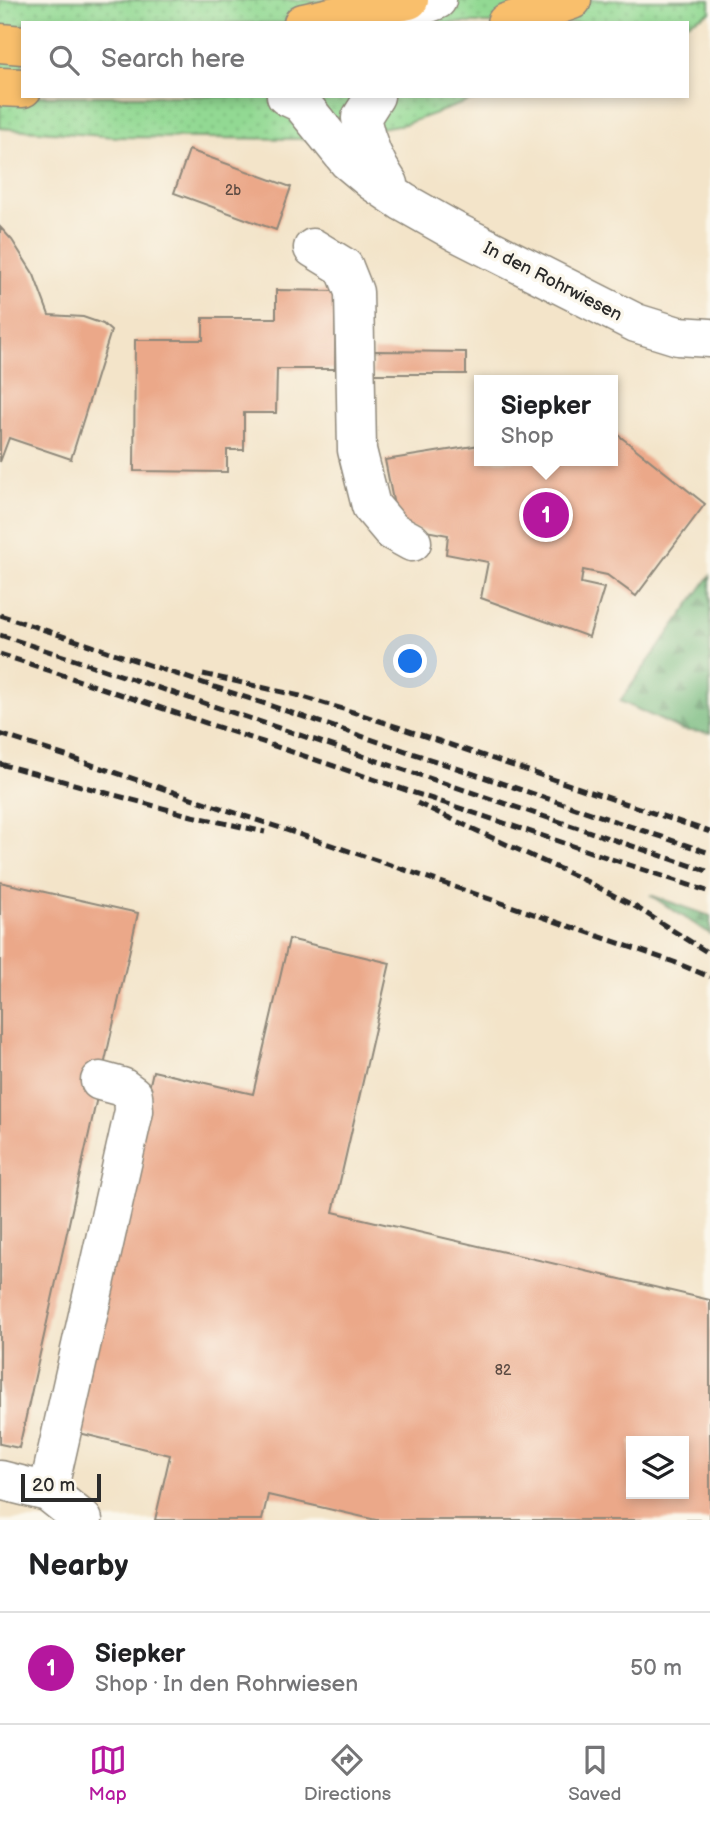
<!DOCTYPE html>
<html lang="en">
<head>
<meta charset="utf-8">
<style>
	:root { --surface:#fff; --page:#f2f2f2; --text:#202124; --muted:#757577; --line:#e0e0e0; --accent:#b5179e }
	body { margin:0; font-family:"Balsamiq Sans",sans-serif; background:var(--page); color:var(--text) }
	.controls { position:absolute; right:21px; bottom:21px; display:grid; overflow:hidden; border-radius:0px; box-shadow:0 4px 10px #0003 }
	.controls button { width:63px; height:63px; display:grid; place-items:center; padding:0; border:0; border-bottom:2px solid var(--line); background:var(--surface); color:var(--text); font:35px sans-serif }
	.scale { position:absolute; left:21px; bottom:18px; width:80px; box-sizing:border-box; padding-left:7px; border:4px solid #2b2b2b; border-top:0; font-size:19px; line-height:24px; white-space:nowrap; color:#2b2b2b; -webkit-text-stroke:5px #fbf7ec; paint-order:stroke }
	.you { position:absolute; left:411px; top:662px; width:24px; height:24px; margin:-18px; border:5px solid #fff; border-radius:50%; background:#1a73e8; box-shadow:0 0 0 10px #1a73e833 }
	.badge { display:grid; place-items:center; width:46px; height:46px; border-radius:50%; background:var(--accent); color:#fff; font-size:23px; font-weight:700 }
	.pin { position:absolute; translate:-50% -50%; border:4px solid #fff; box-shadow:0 2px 7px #0006 }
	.popup { position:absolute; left:474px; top:375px; width:144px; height:91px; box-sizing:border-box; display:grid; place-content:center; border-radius:0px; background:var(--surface); filter:drop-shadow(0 2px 5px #0005); font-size:23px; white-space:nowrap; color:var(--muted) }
	.popup b { font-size:26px; color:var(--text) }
	.popup::after { content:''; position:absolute; left:50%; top:100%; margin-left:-14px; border:14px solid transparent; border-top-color:var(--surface) }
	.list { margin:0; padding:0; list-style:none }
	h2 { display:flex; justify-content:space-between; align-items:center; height:91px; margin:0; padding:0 28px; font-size:30px }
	h2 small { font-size:23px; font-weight:400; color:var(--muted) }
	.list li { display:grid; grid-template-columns:46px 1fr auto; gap:21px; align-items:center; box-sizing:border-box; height:112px; padding:0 28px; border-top:2px solid var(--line) }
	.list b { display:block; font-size:26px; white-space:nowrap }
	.list p { margin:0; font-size:23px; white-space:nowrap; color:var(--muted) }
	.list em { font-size:23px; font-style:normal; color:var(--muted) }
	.icon { flex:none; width:38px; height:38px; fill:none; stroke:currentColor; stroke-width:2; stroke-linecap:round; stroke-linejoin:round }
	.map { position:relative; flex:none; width:710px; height:1520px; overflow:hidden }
	.search { position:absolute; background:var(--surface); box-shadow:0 4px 10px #0003; left:21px; right:21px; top:21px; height:77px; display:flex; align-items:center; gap:18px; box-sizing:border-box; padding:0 24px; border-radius:0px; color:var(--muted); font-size:26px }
	.sheet { height:203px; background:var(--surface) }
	nav { display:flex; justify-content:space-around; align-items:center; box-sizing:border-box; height:98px; border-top:2px solid var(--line); background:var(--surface); font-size:19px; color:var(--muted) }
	nav a { display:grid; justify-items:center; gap:4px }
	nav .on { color:var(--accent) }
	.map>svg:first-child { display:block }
	.grass { fill:url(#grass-dots); stroke:#5e825f; stroke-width:2 }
	.forest { fill:url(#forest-firs); stroke:#507254; stroke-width:2 }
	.building { fill:#eba889; fill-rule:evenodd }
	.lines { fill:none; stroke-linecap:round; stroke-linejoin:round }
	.minor-casing { stroke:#8f887a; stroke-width:41 }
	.major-casing { stroke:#8f887a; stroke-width:41 }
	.minor { stroke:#fff; stroke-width:38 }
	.major { stroke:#f9bf6c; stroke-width:38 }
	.rail { stroke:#2b2b2b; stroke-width:5; stroke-dasharray:10 5; stroke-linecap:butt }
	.labels { text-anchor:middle; stroke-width:7; stroke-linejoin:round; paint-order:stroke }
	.number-label { font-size:14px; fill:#5b4a42 }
	.street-label { font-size:18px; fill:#2b2b2b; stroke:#fbf7ec }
</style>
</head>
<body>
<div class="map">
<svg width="710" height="1520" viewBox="0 0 710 1520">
	<defs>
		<pattern id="grass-dots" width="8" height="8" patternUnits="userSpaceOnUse" patternTransform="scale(1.75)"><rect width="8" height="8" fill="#92d993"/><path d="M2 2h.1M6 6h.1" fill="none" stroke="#7eba7f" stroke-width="1.8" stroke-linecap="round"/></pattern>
		<pattern id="forest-firs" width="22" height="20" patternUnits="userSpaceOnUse" patternTransform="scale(1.75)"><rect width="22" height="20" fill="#75b97d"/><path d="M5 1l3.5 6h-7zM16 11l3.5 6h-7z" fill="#609767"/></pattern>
	</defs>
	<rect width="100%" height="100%" fill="#fbf7ec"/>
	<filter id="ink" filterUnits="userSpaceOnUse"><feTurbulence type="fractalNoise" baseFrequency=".0143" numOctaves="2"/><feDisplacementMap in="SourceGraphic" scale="14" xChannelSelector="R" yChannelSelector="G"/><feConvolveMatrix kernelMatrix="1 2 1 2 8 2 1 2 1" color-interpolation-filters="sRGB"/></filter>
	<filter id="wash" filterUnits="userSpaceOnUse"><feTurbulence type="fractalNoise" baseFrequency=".00686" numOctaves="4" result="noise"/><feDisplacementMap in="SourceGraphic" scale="28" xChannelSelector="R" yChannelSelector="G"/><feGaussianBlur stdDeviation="1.57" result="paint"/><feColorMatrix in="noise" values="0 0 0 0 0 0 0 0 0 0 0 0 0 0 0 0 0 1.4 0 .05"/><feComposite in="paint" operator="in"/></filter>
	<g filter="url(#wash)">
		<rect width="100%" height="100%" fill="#f3e4c9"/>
		<path class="grass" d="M0 0H710V12L687 23H23V96H483L405 124 308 139 117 137 0 128Z"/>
		<path class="forest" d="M710 576V733L682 730 620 701Z
			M650 895 710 916V934Z"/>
		<g id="blocks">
			<path class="building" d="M189 150 291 187 276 230 174 193Z
				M0 227 12 240 34 275 49 315 83 317 103 324 111 331 71 459 9 438 0 462Z
				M276 290 336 291 335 369H277L276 413H244V450H227V472L134 471 135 340H203V318H276Z
				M374 351 466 352V374H373Z
				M612 430 705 504 636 596 607 575 583 570 581 583 604 588 589 637 481 598 488 562 446 554 448 535 398 526 385 460 480 445V461H612Z
				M0 882 138 913 19 1448 0 1444Z
				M289 939 390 963 333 1212 710 1300V1520H376L268 1495 262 1520H155L170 1455 71 1431 153 1071 253 1094ZM631 1441H684V1494H631Z"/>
		</g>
	</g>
	<g filter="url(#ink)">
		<use href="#blocks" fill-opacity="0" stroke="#8f887a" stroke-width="2"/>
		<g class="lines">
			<g class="minor-casing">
				<path id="minor" d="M380 22 437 0
					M286 96 301 103 348 161 372 181 403 202 456 232 636 323 678 336 710 338
					M375 96 361 118C366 142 374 163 389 184
					M313 248 344 267 354 292 357 450 371 506 392 531 412 542
					M0 1480 48 1492 83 1520
					M48 1492 134 1111 133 1095 122 1087 100 1081"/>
			</g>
			<g class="major-casing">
				<path id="major" d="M303 23 409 0
					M506 23 572 0
					M0 43 23 45
					M0 87 23 88"/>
			</g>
			<use href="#minor" class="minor"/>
			<use href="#major" class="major"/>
			<path class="rail" d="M0 615 710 853
				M0 635 710 872
				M0 654 710 892
				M203 674 300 696 356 713 710 832
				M0 734 370 858 674 962 710 977
				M0 764 192 816 265 832
				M417 803 588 882 636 907 710 954"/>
		</g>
	</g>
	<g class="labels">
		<g class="number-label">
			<text x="233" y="195">2b</text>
			<text x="503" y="1375">82</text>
		</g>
		<g class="street-label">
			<text transform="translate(553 281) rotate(27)" y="6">In den Rohrwiesen</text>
		</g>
	</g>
</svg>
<div class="controls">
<button><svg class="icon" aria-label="layers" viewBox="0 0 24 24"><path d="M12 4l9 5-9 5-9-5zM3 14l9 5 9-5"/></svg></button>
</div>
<div class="scale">20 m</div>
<div class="you"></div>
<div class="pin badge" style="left:546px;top:515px">1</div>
<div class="popup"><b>Siepker</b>Shop</div>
<div class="search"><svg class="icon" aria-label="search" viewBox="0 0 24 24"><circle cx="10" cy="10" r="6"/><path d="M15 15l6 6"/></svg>Search here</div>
</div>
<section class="sheet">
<h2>Nearby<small></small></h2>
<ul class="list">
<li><span class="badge">1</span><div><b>Siepker</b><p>Shop · In den Rohrwiesen</p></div><em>50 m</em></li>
</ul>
</section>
<nav>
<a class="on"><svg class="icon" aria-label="map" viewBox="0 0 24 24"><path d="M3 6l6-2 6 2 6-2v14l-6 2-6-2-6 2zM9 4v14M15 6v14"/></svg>Map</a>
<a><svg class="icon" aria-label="directions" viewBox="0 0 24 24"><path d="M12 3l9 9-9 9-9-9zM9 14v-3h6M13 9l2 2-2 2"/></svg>Directions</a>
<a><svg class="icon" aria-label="saved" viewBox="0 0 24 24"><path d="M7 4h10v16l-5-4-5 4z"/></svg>Saved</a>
</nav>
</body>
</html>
